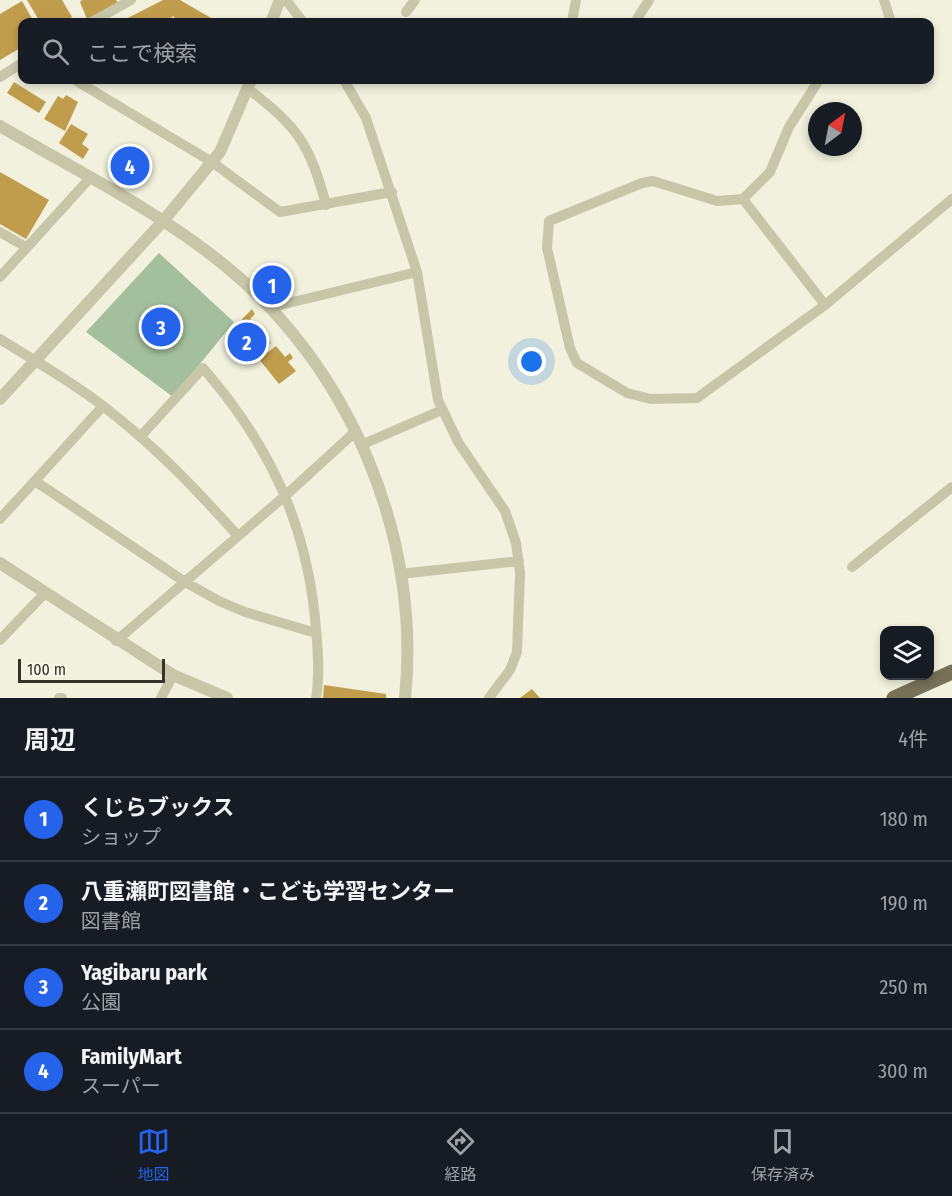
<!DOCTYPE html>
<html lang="ja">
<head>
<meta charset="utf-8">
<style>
	:root { --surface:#171b24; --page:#20242c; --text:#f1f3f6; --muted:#9ea1a6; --line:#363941; --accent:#2563eb }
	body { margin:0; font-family:"Fira Sans Condensed","Noto Sans JP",sans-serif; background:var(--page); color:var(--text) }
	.controls { position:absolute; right:18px; bottom:18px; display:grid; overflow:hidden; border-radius:12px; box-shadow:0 3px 9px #0003 }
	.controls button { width:54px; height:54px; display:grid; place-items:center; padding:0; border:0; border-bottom:2px solid var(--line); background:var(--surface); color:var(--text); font:30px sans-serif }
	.compass { position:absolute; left:808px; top:102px; width:54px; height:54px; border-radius:50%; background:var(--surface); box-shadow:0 3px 9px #0003; rotate:32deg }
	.scale { position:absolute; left:18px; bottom:15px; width:147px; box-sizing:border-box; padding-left:6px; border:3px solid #363329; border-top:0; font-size:16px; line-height:21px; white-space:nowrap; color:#363329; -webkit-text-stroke:4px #f9f9e9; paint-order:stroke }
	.you { position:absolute; left:532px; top:362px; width:21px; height:21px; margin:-15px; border:4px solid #fff; border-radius:50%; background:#1a73e8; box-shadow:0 0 0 9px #1a73e833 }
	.badge { display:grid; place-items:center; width:39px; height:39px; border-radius:50%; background:var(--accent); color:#fff; font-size:20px; font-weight:700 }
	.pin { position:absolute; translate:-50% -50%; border:3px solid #fff; box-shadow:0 2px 6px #0006 }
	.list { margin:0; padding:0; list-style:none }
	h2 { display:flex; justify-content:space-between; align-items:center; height:78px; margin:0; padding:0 24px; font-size:26px }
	h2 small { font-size:20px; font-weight:400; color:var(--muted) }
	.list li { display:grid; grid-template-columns:39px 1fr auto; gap:18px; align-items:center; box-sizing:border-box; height:84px; padding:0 24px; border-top:2px solid var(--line) }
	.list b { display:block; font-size:22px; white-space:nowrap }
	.list p { margin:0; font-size:20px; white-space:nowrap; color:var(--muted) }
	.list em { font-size:20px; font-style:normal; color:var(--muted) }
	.icon { flex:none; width:33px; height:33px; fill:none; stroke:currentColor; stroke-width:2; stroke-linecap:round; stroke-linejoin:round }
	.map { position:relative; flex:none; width:952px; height:698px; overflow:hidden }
	.search { position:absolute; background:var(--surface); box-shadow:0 3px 9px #0003; left:18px; right:18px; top:18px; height:66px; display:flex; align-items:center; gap:15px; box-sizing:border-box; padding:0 21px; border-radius:12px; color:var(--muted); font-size:22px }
	.sheet { height:414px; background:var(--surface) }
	nav { display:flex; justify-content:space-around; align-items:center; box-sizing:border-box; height:84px; border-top:2px solid var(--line); background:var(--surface); font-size:16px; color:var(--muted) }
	nav a { display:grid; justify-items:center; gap:3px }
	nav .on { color:var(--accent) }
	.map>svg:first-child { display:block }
	.green { fill:#a4bf9d }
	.building { fill:#c09d4c }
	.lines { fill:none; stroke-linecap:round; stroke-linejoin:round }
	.minor { stroke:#c8c6a9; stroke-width:10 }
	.tertiary { stroke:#c8c6a9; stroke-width:12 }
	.primary { stroke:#77715a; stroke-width:15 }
</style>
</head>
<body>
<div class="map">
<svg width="952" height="698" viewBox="0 0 952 698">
	<rect width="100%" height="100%" fill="#f1f1dd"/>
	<path class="green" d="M159 253 234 322 173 397 86 332Z"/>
	<path class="building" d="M27 0H62L72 17 63 22H40Z
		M82 0H116L118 3 87 19 80 2Z
		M163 0H180L218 22H175L174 16 168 19 169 22H120Z
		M22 1 34 22H22V47L0 60V14Z
		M14 82 46 102 39 113 7 93Z
		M66 95 78 102 65 131 44 119 58 96 63 99Z
		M71 124 88 134 82 144 89 149 83 159 59 143Z
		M120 149 148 166 140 180 111 163Z
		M0 172 49 200 26 239 0 224Z
		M277 269 284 297 280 298 266 286Z
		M252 309 255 314 250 319 271 343 250 364 226 336Z
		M276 346 285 357 290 353 293 358 288 362 296 371 279 384 259 359Z
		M324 685 386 694V698H323Z
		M532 689 540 698H520Z"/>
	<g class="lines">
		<path class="minor" d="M286 0 303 22
			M884 0 891 22
			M406 12 415 0
			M92 22 131 0
			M572 22 576 0
			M635 22 649 0
			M0 77 22 63
			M75 80 212 162 280 212 392 192
			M344 80 366 118 417 272 438 400 458 442 505 511 516 543 520 573 517 652 510 670 489 698
			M817 83 789 127 770 172 743 199 717 201 653 181 642 183 549 221 547 248 570 348 577 363 627 393 651 399 697 398 825 305 952 199
			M248 89C297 125 311 146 326 205
			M743 199 825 305
			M0 232 26 247
			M0 277 90 178
			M272 307 417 272
			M0 339C35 361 71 381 103 406 154 445 196 489 238 536
			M141 436 203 368C270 445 308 526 316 629 318 651 320 676 316 698
			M361 445 442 410
			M35 481 185 582 219 601 245 612 316 633
			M0 519 103 406
			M852 567 952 487
			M400 574 519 561
			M0 640 44 594
			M116 641 286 495 355 432
			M59 698H62
			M161 698 173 675"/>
		<path class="tertiary" d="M271 22 280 0
			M0 126C75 170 155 209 223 264 349 365 422 537 405 698
			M0 399 164 220 220 152 251 80
			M0 563 173 675 227 698"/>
		<path class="primary" d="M894 698 952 672"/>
	</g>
</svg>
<div class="controls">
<button><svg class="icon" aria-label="layers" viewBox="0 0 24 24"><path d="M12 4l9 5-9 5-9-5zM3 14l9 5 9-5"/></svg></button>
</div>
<svg class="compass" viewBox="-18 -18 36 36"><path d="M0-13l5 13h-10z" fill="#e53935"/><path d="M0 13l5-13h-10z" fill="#9ea1a6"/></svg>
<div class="scale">100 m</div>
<div class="you"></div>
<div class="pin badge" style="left:272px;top:285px">1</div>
<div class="pin badge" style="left:247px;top:342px">2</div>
<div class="pin badge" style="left:161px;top:327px">3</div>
<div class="pin badge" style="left:130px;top:166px">4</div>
<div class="search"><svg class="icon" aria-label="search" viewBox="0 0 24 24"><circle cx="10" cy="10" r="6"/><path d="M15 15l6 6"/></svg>ここで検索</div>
</div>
<section class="sheet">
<h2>周辺<small>4件</small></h2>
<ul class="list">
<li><span class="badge">1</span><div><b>くじらブックス</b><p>ショップ</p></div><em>180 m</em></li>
<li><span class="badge">2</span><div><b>八重瀬町図書館・こども学習センター</b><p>図書館</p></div><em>190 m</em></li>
<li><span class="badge">3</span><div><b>Yagibaru park</b><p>公園</p></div><em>250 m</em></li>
<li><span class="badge">4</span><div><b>FamilyMart</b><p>スーパー</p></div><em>300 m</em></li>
</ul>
</section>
<nav>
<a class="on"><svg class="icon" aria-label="map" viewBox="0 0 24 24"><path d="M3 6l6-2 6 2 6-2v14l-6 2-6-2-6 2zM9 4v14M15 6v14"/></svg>地図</a>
<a><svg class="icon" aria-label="directions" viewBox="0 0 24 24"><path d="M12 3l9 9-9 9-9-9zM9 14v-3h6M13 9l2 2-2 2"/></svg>経路</a>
<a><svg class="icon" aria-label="saved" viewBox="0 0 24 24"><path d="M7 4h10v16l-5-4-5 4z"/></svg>保存済み</a>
</nav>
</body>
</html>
